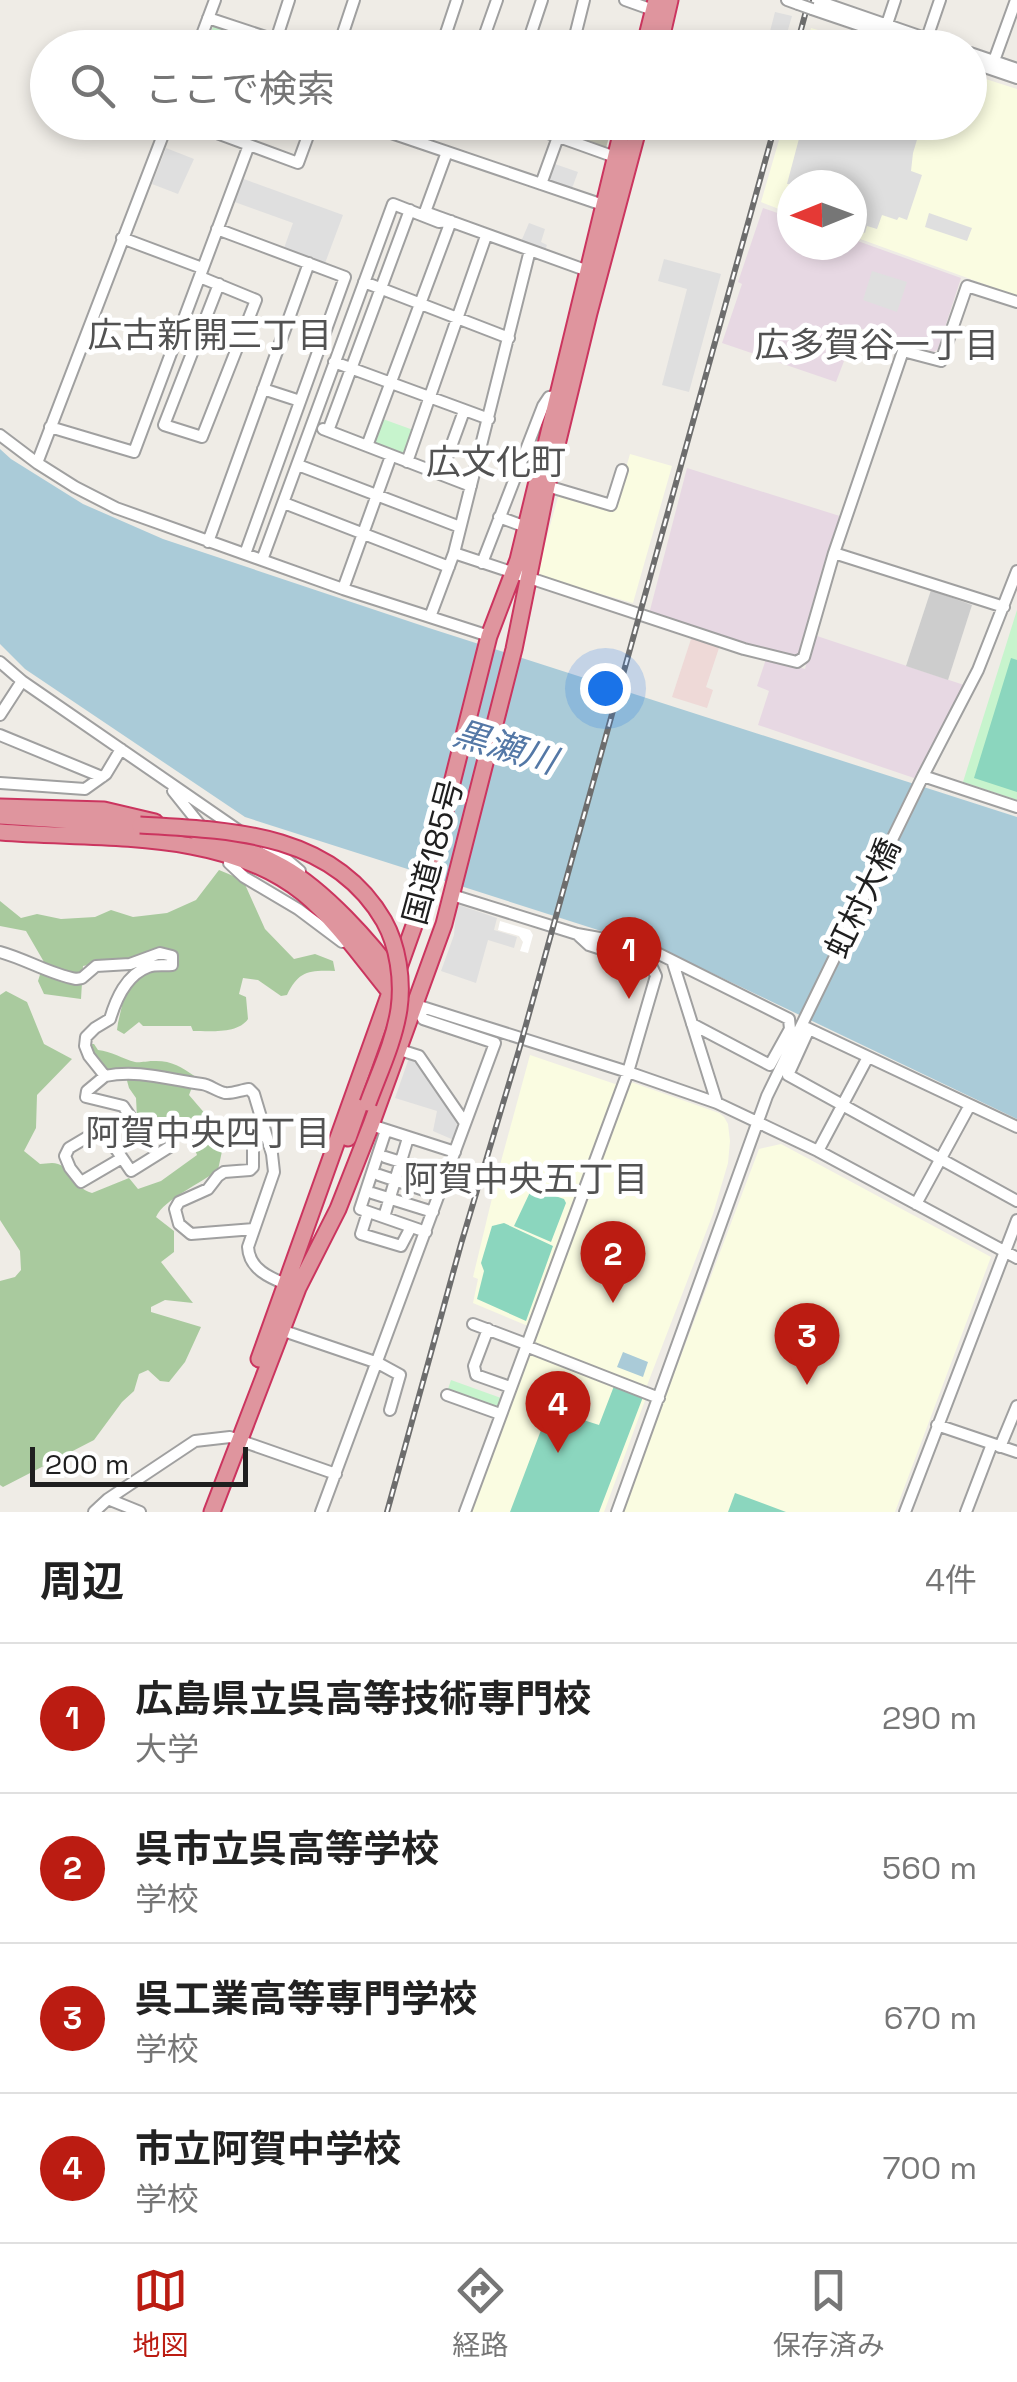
<!DOCTYPE html>
<html lang="ja">
<head>
<meta charset="utf-8">
<style>
	:root { --surface:#fff; --page:#f2f2f2; --text:#222; --muted:#767676; --line:#e0e0e0; --accent:#bb1c12 }
	body { margin:0; font-family:"Space Grotesk","Noto Sans JP",sans-serif; background:var(--page); color:var(--text) }
	.compass { position:absolute; left:777px; top:170px; width:90px; height:90px; border-radius:50%; background:var(--surface); box-shadow:0 5px 15px #0003; rotate:269deg }
	.scale { position:absolute; left:30px; bottom:25px; width:218px; box-sizing:border-box; padding-left:10px; border:5px solid #1f1f1f; border-top:0; font-size:28px; line-height:35px; white-space:nowrap; color:#1f1f1f; -webkit-text-stroke:8px #fff; paint-order:stroke }
	.you { position:absolute; left:605px; top:688px; width:35px; height:35px; margin:-25px; border:8px solid #fff; border-radius:50%; background:#1a73e8; box-shadow:0 0 0 15px #1a73e833 }
	.badge { display:grid; place-items:center; width:65px; height:65px; border-radius:50%; background:var(--accent); color:#fff; font-size:32px; font-weight:700 }
	.pin { position:absolute; translate:-50% -82px; filter:drop-shadow(0 2px 5px #0008) }
	.pin::after { content:''; position:absolute; top:52px; width:35px; height:30px; background:inherit; clip-path:polygon(0 0,100% 0,50% 100%) }
	.list { margin:0; padding:0; list-style:none }
	h2 { display:flex; justify-content:space-between; align-items:center; height:130px; margin:0; padding:0 40px; font-size:42px }
	h2 small { font-size:32px; font-weight:400; color:var(--muted) }
	.list li { display:grid; grid-template-columns:65px 1fr auto; gap:30px; align-items:center; box-sizing:border-box; height:150px; padding:0 40px; border-top:2px solid var(--line) }
	.list b { display:block; font-size:38px; white-space:nowrap }
	.list p { margin:0; font-size:32px; white-space:nowrap; color:var(--muted) }
	.list em { font-size:32px; font-style:normal; color:var(--muted) }
	.icon { flex:none; width:55px; height:55px; fill:none; stroke:currentColor; stroke-width:2; stroke-linecap:round; stroke-linejoin:round }
	.map { position:relative; flex:none; width:1017px; height:1512px; overflow:hidden }
	.search { position:absolute; background:var(--surface); box-shadow:0 5px 15px #0003; left:30px; right:30px; top:30px; height:110px; display:flex; align-items:center; gap:25px; box-sizing:border-box; padding:0 35px; border-radius:55px; color:var(--muted); font-size:38px }
	.sheet { height:730px; background:var(--surface) }
	nav { display:flex; justify-content:space-around; align-items:center; box-sizing:border-box; height:140px; border-top:2px solid var(--line); background:var(--surface); font-size:28px; color:var(--muted) }
	nav a { display:grid; justify-items:center; gap:5px }
	nav .on { color:var(--accent) }
	.map>svg:first-child { display:block }
	.commercial { fill:#eed9d7 }
	.industrial { fill:#e7d8e3 }
	.education { fill:#fafce1 }
	.religious { fill:#cdcdcd }
	.construction { fill:#c1c2b2 }
	.forest { fill:#a9ca9e }
	.park { fill:#c7f4cd }
	.pitch { fill:#8bd6be }
	.parking { fill:#dfdfdf }
	.water { fill:#aacbd8 }
	.pier { fill:#fff }
	.lines { fill:none; stroke-linecap:round; stroke-linejoin:round }
	.minor-casing { stroke:#a0a0a0; stroke-width:14 }
	.highway-casing { stroke:#cb355f; stroke-width:19 }
	.minor { stroke:#fff; stroke-width:10 }
	.highway { stroke:#df959e; stroke-width:15 }
	.rail-casing { stroke:#6d6d6d; stroke-width:6 }
	.rail { stroke:#fff; stroke-width:2.5; stroke-dasharray:8; stroke-linecap:butt }
	.minor-bridge-casing { stroke:#a0a0a0; stroke-width:14; stroke-linecap:butt }
	.highway-bridge-casing { stroke:#cb355f; stroke-width:19; stroke-linecap:butt }
	.minor-bridge { stroke:#fff; stroke-width:10 }
	.highway-bridge { stroke:#df959e; stroke-width:15 }
	.labels { text-anchor:middle; stroke-width:10; stroke-linejoin:round; paint-order:stroke }
	.street-label { font-size:32px; fill:#1f1f1f; stroke:#fff }
	.neighbourhood-label { font-size:35px; fill:#525252; stroke:#fff }
	.water-label { font-size:35px; font-style:italic; fill:#5478a6; stroke:#fff }
</style>
</head>
<body>
<div class="map">
<svg width="1017" height="1512" viewBox="0 0 1017 1512">
	<rect width="100%" height="100%" fill="#efece6"/>
	<path class="commercial" d="M692 636 720 645 706 687 713 690 707 708 672 697Z"/>
	<path class="industrial" d="M763 208 792 218V245H852V239L961 278 938 349 934 352 876 332 873 333 857 327 836 382 722 343 742 284 738 282Z
		M687 468 843 517 800 654 794 658 649 614Z
		M814 635 964 685 919 775 914 778 758 725 769 691 757 686 766 659 805 669Z"/>
	<path class="education" d="M811 28 877 47 805 48Z
		M970 74 1017 89V296L852 236V185H792V214L761 202 784 123 970 122Z
		M630 454 672 466 633 603 536 576 560 490 615 506Z
		M530 1055 618 1085 528 1326 473 1303 478 1279 473 1277 500 1165Z
		M628 1081 719 1113 724 1117 728 1124 730 1141 728 1163 713 1214 646 1388 533 1343Z
		M781 1144 991 1257 895 1512H622L759 1149Z
		M530 1350 647 1395 604 1512H470Z"/>
	<path class="religious" d="M931 590 972 605 948 680 906 666Z"/>
	<path class="construction" d="M556 123H613L606 148 603 149 556 132Z"/>
	<path class="forest" d="M219 870 243 880 265 929 294 959 315 954 333 961 335 971C308 970 299 971 287 995L281 996 258 980 243 978 239 994 246 997 248 1019C238 1034 210 1031 193 1031L191 1026H143L139 1022 124 1034 117 1030 118 1023 133 957 83 966 81 999 44 994 38 981 44 962 26 931 0 926V901L21 918 37 914 61 919 95 917 111 910 133 917 167 913 196 900Z
		M6 991 27 1002 44 1044 72 1059 37 1095 36 1128 24 1151 40 1164C46 1164 52 1162 58 1164 72 1168 72 1187 92 1193L129 1178 138 1189 161 1181 197 1155 190 1136 185 1131C169 1134 150 1126 137 1117L136 1098 129 1088 126 1077C105 1070 96 1066 89 1044H94L98 1050C111 1051 123 1059 135 1062 139 1063 148 1061 152 1061 171 1060 180 1066 196 1077L189 1095 225 1137 218 1170C202 1183 164 1199 156 1217L174 1231V1252L161 1262 193 1303 165 1300 151 1307V1312L201 1327 185 1362 169 1382 160 1381 148 1370 139 1374 134 1391 122 1402 94 1440 3 1487 0 1485V1281L15 1277 21 1270 20 1251 0 1220V995Z"/>
	<path class="park" d="M214 24 289 48H205Z
		M380 418 416 431 404 457 372 445Z
		M1017 610V800L963 782Z
		M451 1380 501 1398 497 1408 447 1392Z"/>
	<path class="pitch" d="M1011 658 1017 660V792L974 778Z
		M532 1188 564 1199 566 1203 551 1242 514 1226Z
		M504 1223 553 1246 526 1321 477 1299 484 1271 481 1263 492 1226Z
		M614 1386 643 1397 599 1512H510L549 1409 599 1425Z
		M735 1493 786 1512H728Z"/>
	<path class="parking" d="M775 12 792 16 783 47H766Z
		M809 122 922 123 913 153 911 171 922 175 907 220 899 217 897 220 882 215 877 229 867 226 865 233 852 229V185L787 184 801 131 806 132Z
		M166 148 194 159 178 194 152 184Z
		M552 163 578 172 571 191 545 182Z
		M241 178 343 215 324 266 283 251 293 223 232 201Z
		M929 213 972 228 967 241 925 227Z
		M529 223 545 229 541 242 547 245 544 253 520 244Z
		M664 259 721 274 689 392 662 385 687 289 658 281Z
		M872 271 907 282 897 312 863 300Z
		M459 905 497 918 494 930 517 937 514 948 488 940 476 983 441 971 454 935 456 911Z
		M409 1058 419 1060 457 1118 456 1141 433 1131 437 1111 395 1098Z"/>
	<path class="water" d="M0 449 11 459 83 504 163 539 429 628 1017 817V1119L670 953 245 817 25 669 0 644Z
		M623 1352 648 1362 643 1377 617 1367Z"/>
	<path class="pier" d="M500 921 530 930 533 935 528 953 520 951 523 942 519 936 498 930Z"/>
	<g class="lines">
		<g class="minor-casing">
			<path id="minor" d="M625 0 653 10
				M787 0 798 4
				M815 0 954 48
				M812 9 927 48
				M208 18 299 48
				M886 27 895 0
				M927 38 940 0
				M276 40 289 0
				M197 48 215 0
				M338 48 354 0
				M441 48 457 0
				M480 48 497 0
				M526 48 542 0
				M572 48 584 0
				M970 53 1017 69
				M970 62 1017 78
				M991 69 1016 0
				M187 122 298 163 313 122
				M359 122 609 207
				M517 122 615 157
				M447 152 425 212 588 271
				M541 184 558 137
				M217 229 345 277 245 554
				M122 238 202 268
				M200 277 256 300 202 437 164 425 219 284
				M364 282 509 338
				M334 362 489 419
				M263 389 300 401
				M50 427 134 452 249 145
				M323 429 471 486
				M328 431 410 210
				M0 435 37 463 75 487 116 508 343 589 489 636
				M367 446 451 221
				M407 462 486 236
				M37 463 168 122
				M298 465 460 527
				M441 474 464 411
				M547 486 611 505 622 470
				M284 503 449 567
				M499 517 526 527
				M208 542 309 263
				M454 553 744 649 797 662 804 657 834 553 903 351 941 361 967 286 1017 302
				M834 553 1004 607
				M262 560 393 204 439 222 451 221
				M482 563 543 406 549 397 557 396
				M1017 571 978 670 923 776 1017 807
				M343 589 391 456
				M430 617 454 553 530 250
				M0 662 22 681 238 830
				M0 715 22 681
				M0 735 102 777
				M0 783 85 789 106 774 121 749
				M173 791 201 826
				M262 842 279 853 300 871
				M229 863 244 877 298 909 342 942
				M452 895 577 934 627 943 657 953 789 1019 790 1029 770 1065 692 1024
				M0 952C26 959 49 974 76 979L82 978 96 966 130 964 160 953 172 956V965C164 966 156 964 148 967 126 975 116 999 110 1019L95 1028 86 1037 85 1046 89 1056 105 1076C139 1069 169 1080 202 1084 210 1085 216 1091 225 1093 232 1094 241 1090 249 1089L254 1094 272 1154 274 1172 248 1247C249 1269 270 1278 288 1285
				M673 963 717 1103
				M416 1005 628 1072 717 1103 818 1151 1017 1258
				M807 1028 1017 1127
				M809 1029 788 1075 1017 1201
				M400 1050 419 1056 465 1123
				M105 1076 87 1091 86 1097 123 1106 134 1122 143 1128 170 1137 171 1146 131 1171 103 1130 101 1129 69 1148 65 1156 70 1168 81 1182 122 1158
				M371 1125 455 1152
				M386 1130 360 1209 426 1232
				M818 1151 868 1057
				M385 1157 446 1176
				M379 1175 439 1195
				M372 1193 433 1212
				M916 1204 970 1105
				M368 1212 361 1234 401 1246 411 1227
				M384 1217 408 1138
				M254 1229 191 1234 179 1224 175 1209 179 1202 208 1189 218 1176 224 1172 250 1170 253 1167V1137L266 1135
				M473 1324 526 1344
				M488 1329 474 1366 476 1375 510 1387
				M281 1330 378 1363 400 1375 390 1410
				M526 1346 659 1398
				M447 1395 500 1414
				M937 1425 1017 1452
				M1000 1447 1017 1406
				M108 1499 140 1512
				M94 1512 108 1499 195 1441 230 1437 336 1474
				M321 1512 495 1043 423 1019 416 1005
				M465 1512 628 1072 656 976 651 965 589 945 577 934
				M617 1512 767 1096 923 776
				M905 1512 1017 1220
				M966 1512 992 1444"/>
		</g>
		<g class="highway-casing">
			<path id="highway" d="M644 48 656 0
				M659 48 670 0
				M0 807 104 810 155 822
				M0 816 140 825
				M0 832C98 840 223 828 303 893 336 920 362 958 389 991L394 994
				M196 832C226 842 255 851 283 867 324 890 371 942 399 981
				M348 1138 361 1101
				M259 1359 421 906 489 636 518 560 624 122
				M212 1512 298 1288 338 1209 371 1125 444 924 514 649 547 486 589 313 640 122"/>
		</g>
		<use href="#minor" class="minor"/>
		<use href="#highway" class="highway"/>
		<g class="rail-casing">
			<path id="rail" d="M796 48 809 0
				M387 1512 461 1244 519 1050 776 122"/>
		</g>
		<use href="#rail" class="rail"/>
		<g class="minor-bridge-casing">
			<path id="minor-bridge" d="M798 4 812 9"/>
		</g>
		<g class="highway-bridge-casing">
			<path id="highway-bridge" d="M140 825C232 830 333 833 384 921 398 946 403 980 399 1009 394 1042 379 1073 368 1103"/>
		</g>
		<use href="#minor-bridge" class="minor-bridge"/>
		<use href="#highway-bridge" class="highway-bridge"/>
	</g>
	<g class="labels">
		<g class="street-label">
			<text transform="translate(433 852) rotate(-75)" y="11">国道185号</text>
			<text transform="translate(863 898) rotate(-64)" y="11">虹村大橋</text>
		</g>
		<g class="neighbourhood-label">
			<text x="210" y="347">広古新開三丁目</text>
			<text x="877" y="357">広多賀谷一丁目</text>
			<text x="496" y="474">広文化町</text>
			<text x="208" y="1145">阿賀中央四丁目</text>
			<text x="526" y="1191">阿賀中央五丁目</text>
		</g>
		<g class="water-label">
			<text transform="translate(505 747) rotate(17)" y="12">黒瀬川</text>
		</g>
	</g>
</svg>
<svg class="compass" viewBox="-18 -18 36 36"><path d="M0-13l5 13h-10z" fill="#e53935"/><path d="M0 13l5-13h-10z" fill="#767676"/></svg>
<div class="scale">200 m</div>
<div class="you"></div>
<div class="pin badge" style="left:629px;top:999px">1</div>
<div class="pin badge" style="left:613px;top:1303px">2</div>
<div class="pin badge" style="left:807px;top:1385px">3</div>
<div class="pin badge" style="left:558px;top:1453px">4</div>
<div class="search"><svg class="icon" aria-label="search" viewBox="0 0 24 24"><circle cx="10" cy="10" r="6"/><path d="M15 15l6 6"/></svg>ここで検索</div>
</div>
<section class="sheet">
<h2>周辺<small>4件</small></h2>
<ul class="list">
<li><span class="badge">1</span><div><b>広島県立呉高等技術専門校</b><p>大学</p></div><em>290 m</em></li>
<li><span class="badge">2</span><div><b>呉市立呉高等学校</b><p>学校</p></div><em>560 m</em></li>
<li><span class="badge">3</span><div><b>呉工業高等専門学校</b><p>学校</p></div><em>670 m</em></li>
<li><span class="badge">4</span><div><b>市立阿賀中学校</b><p>学校</p></div><em>700 m</em></li>
</ul>
</section>
<nav>
<a class="on"><svg class="icon" aria-label="map" viewBox="0 0 24 24"><path d="M3 6l6-2 6 2 6-2v14l-6 2-6-2-6 2zM9 4v14M15 6v14"/></svg>地図</a>
<a><svg class="icon" aria-label="directions" viewBox="0 0 24 24"><path d="M12 3l9 9-9 9-9-9zM9 14v-3h6M13 9l2 2-2 2"/></svg>経路</a>
<a><svg class="icon" aria-label="saved" viewBox="0 0 24 24"><path d="M7 4h10v16l-5-4-5 4z"/></svg>保存済み</a>
</nav>
</body>
</html>
